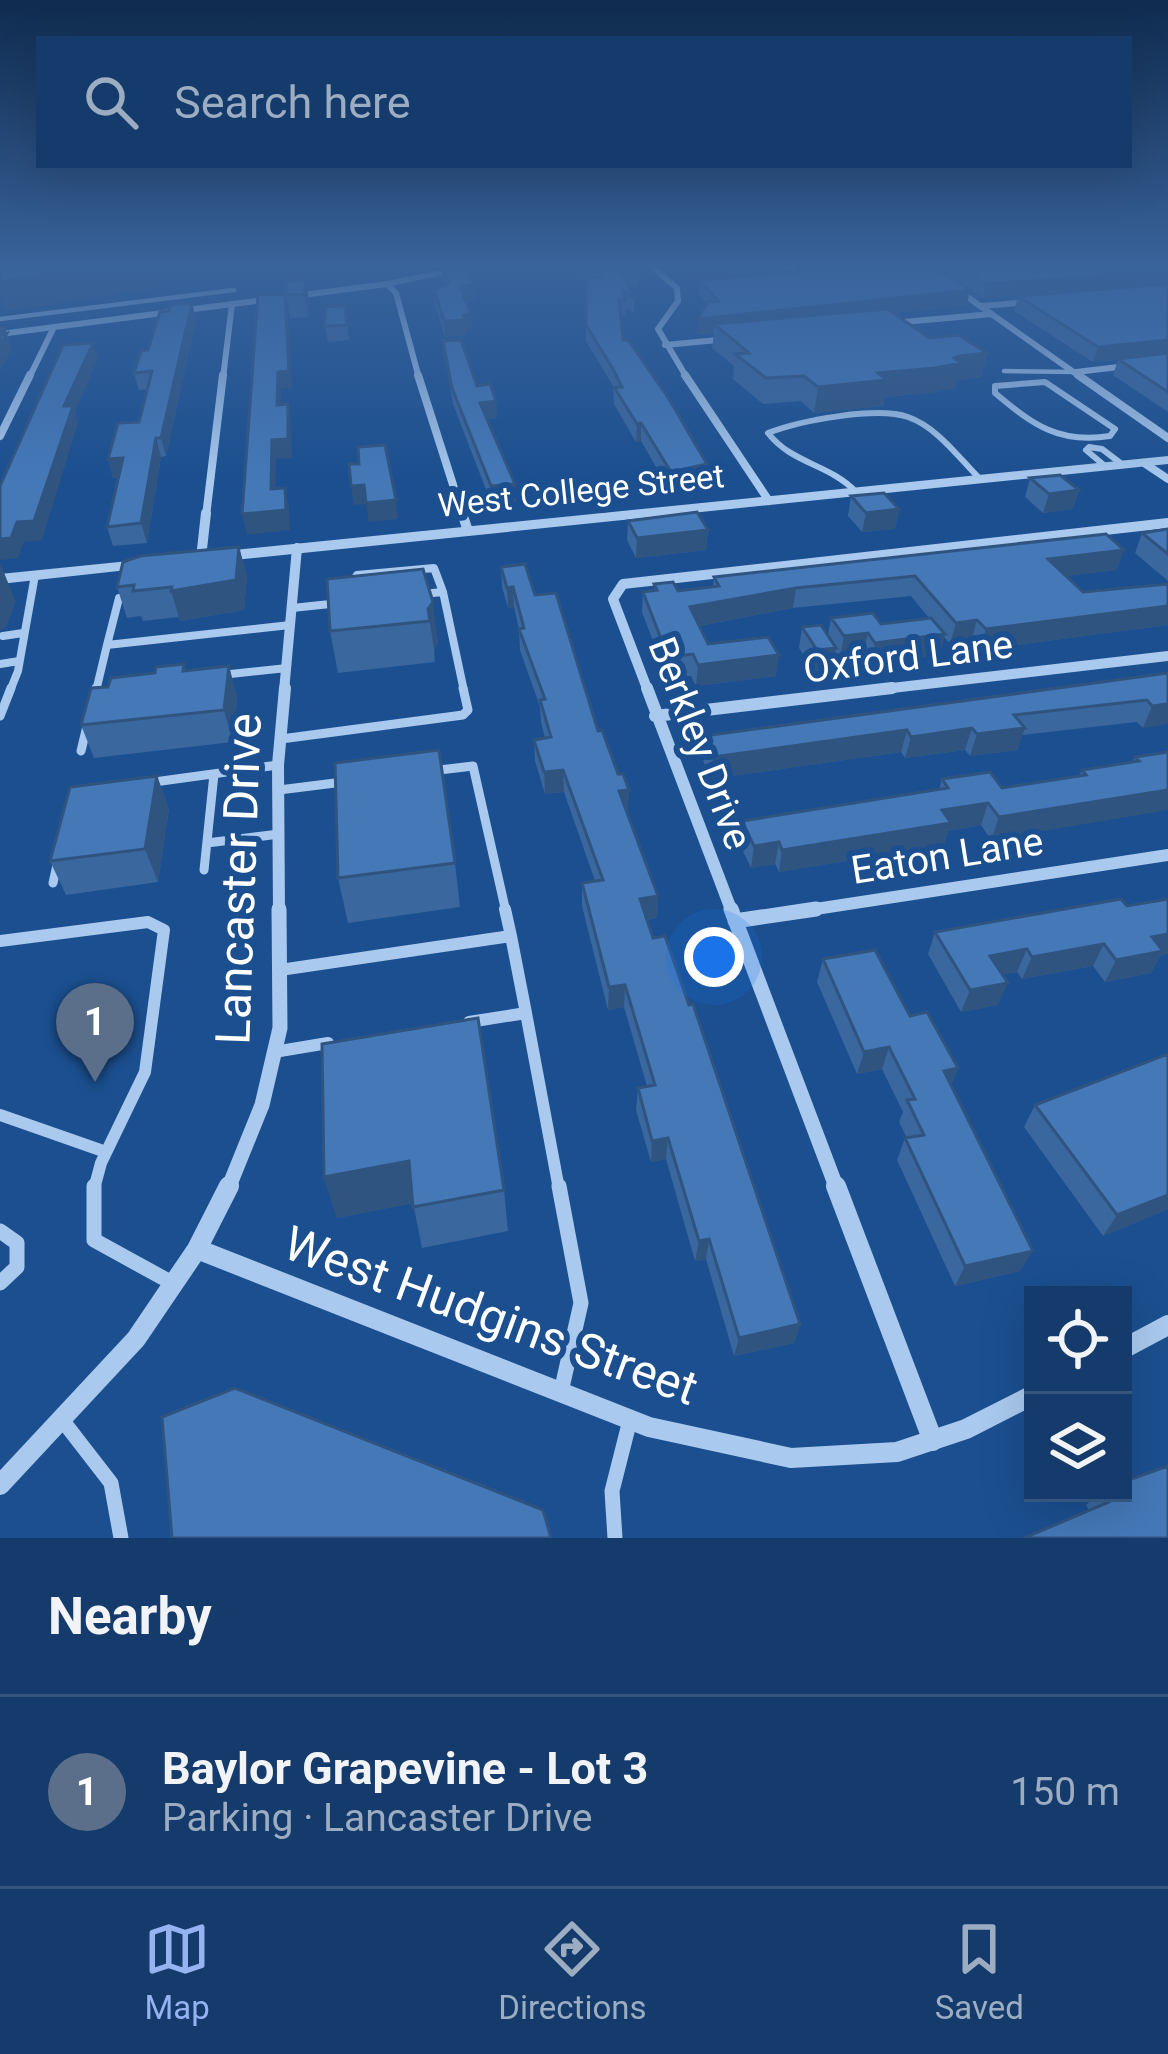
<!DOCTYPE html>
<html lang="en">
<head>
<meta charset="utf-8">
<style>
	:root { --surface:#143b6b; --page:#1d4271; --text:#f1f3f6; --muted:#9dadc1; --line:#33557e; --accent:#95b2f1 }
	body { margin:0; font-family:Roboto,sans-serif; background:var(--page); color:var(--text) }
	.controls { position:absolute; right:36px; bottom:36px; display:grid; overflow:hidden; border-radius:0px; box-shadow:0 12px 48px #0002 }
	.controls button { width:108px; height:108px; display:grid; place-items:center; padding:0; border:0; border-bottom:3px solid var(--line); background:var(--surface); color:var(--text); font:60px sans-serif }
	.you { position:absolute; left:714px; top:957px; width:42px; height:42px; margin:-30px; border:9px solid #fff; border-radius:50%; background:#1a73e8; box-shadow:0 0 0 18px #1a73e833 }
	.badge { display:grid; place-items:center; width:78px; height:78px; border-radius:50%; background:var(--accent); color:#fff; font-size:39px; font-weight:700 }
	.pin { position:absolute; translate:-50% -99px; filter:drop-shadow(0 3px 6px #0008) }
	.pin::after { content:''; position:absolute; top:63px; width:42px; height:36px; background:inherit; clip-path:polygon(0 0,100% 0,50% 100%) }
	.list { margin:0; padding:0; list-style:none }
	h2 { display:flex; justify-content:space-between; align-items:center; height:156px; margin:0; padding:0 48px; font-size:51px }
	h2 small { font-size:39px; font-weight:400; color:var(--muted) }
	.list li { display:grid; grid-template-columns:78px 1fr auto; gap:36px; align-items:center; box-sizing:border-box; height:192px; padding:0 48px; border-top:3px solid var(--line) }
	.list b { display:block; font-size:45px; white-space:nowrap }
	.list p { margin:0; font-size:39px; white-space:nowrap; color:var(--muted) }
	.list em { font-size:39px; font-style:normal; color:var(--muted) }
	.icon { flex:none; width:66px; height:66px; fill:none; stroke:currentColor; stroke-width:2; stroke-linecap:round; stroke-linejoin:round }
	.map { position:relative; flex:none; width:1168px; height:1538px; overflow:hidden }
	.search { position:absolute; background:var(--surface); box-shadow:0 12px 48px #0002; left:36px; right:36px; top:36px; height:132px; display:flex; align-items:center; gap:30px; box-sizing:border-box; padding:0 42px; border-radius:0px; color:var(--muted); font-size:45px }
	.sheet { height:348px; background:var(--surface) }
	nav { display:flex; justify-content:space-around; align-items:center; box-sizing:border-box; height:168px; border-top:3px solid var(--line); background:var(--surface); font-size:33px; color:var(--muted) }
	nav a { display:grid; justify-items:center; gap:6px }
	nav .on { color:var(--accent) }
	.map>svg:first-child { display:block }
	.lines { fill:none; stroke-linecap:round; stroke-linejoin:round }
	.service-far5 { stroke:#a9c9ee; stroke-width:4.5 }
	.service-far4 { stroke:#a9c9ee; stroke-width:6 }
	.service-far3 { stroke:#a9c9ee; stroke-width:8 }
	.service-far2 { stroke:#a9c9ee; stroke-width:9 }
	.service-far1 { stroke:#a9c9ee; stroke-width:12 }
	.service { stroke:#a9c9ee; stroke-width:15 }
	.minor-far5 { stroke:#a9c9ee; stroke-width:6 }
	.minor-far4 { stroke:#a9c9ee; stroke-width:8 }
	.minor-far3 { stroke:#a9c9ee; stroke-width:10 }
	.minor-far2 { stroke:#a9c9ee; stroke-width:12 }
	.minor-far1 { stroke:#a9c9ee; stroke-width:15 }
	.minor { stroke:#a9c9ee; stroke-width:20 }
	.tertiary { fill:#a9c9ee; fill-rule:evenodd }
	.wall { fill:#3a679d }
	.shaded-wall { fill:#305480 }
	.building { fill:#4478b7; stroke:#305480; stroke-width:3 }
	.labels { text-anchor:middle; stroke-width:12; stroke-linejoin:round; paint-order:stroke }
	.far-street-label { font-size:33px; fill:#fff; stroke:#1b4f8f }
	.street-label { font-size:39px; fill:#fff; stroke:#1b4f8f }
	.near-street-label { font-size:48px; fill:#fff; stroke:#1b4f8f }
</style>
</head>
<body>
<div class="map">
<svg width="1168" height="1538" viewBox="0 0 1168 1538">
	<rect width="100%" height="100%" fill="#1b4f8f"/>
	<g class="lines">
		<path class="service-far5" d="M0 319 234 290
			M1004 371 1075 372"/>
		<path class="service-far4" d="M1045 382 1115 429 1110 436C1059 444 1033 425 995 393V386Z
			M1105 466 1086 450 1089 447 1102 449 1123 465
			M856 492C830 464 792 464 768 433 799 421 876 406 908 417 937 427 959 458 980 479"/>
		<path class="service-far3" d="M352 584 357 575 434 568 443 592
			M422 594 443 592 464 691
			M119 598 107 645 290 625
			M292 608 340 603
			M3 636 23 633
			M0 664 19 661
			M221 675 287 668
			M10 691 18 671 35 575
			M96 691 107 645"/>
		<path class="service-far2" d="M94 698 96 688
			M0 716 11 688
			M281 739 463 715 468 710 463 688
			M81 751 87 726
			M431 771 473 766 506 912
			M147 783 278 765
			M279 790 343 782
			M207 843 279 834
			M204 870 214 774
			M53 883 57 865"/>
		<path class="service-far1" d="M511 936 526 1013
			M0 941 148 922 164 930 145 1072 101 1163 94 1189
			M280 970 511 936 505 909
			M469 1022 526 1013 559 1189
			M274 1052 328 1043
			M0 1115 106 1152"/>
		<path class="service" d="M94 1186V1240L174 1284
			M559 1186 581 1303 561 1392
			M0 1231 17 1243V1267L0 1283
			M63 1421 111 1483 121 1538
			M615 1538 612 1491 630 1420"/>
		<path class="minor-far5" d="M651 266 677 288 678 301 658 329 687 378
			M786 266 801 278
			M387 284 396 293 419 378
			M959 291 1082 378
			M981 306 1029 302
			M892 323 992 314
			M665 345 728 339
			M1076 372 1127 366
			M29 378 54 327
			M223 378 232 304"/>
		<path class="minor-far4" d="M418 375 463 516
			M685 375 769 501
			M1078 375 1168 438
			M0 436 30 375
			M1144 463 1168 479
			M206 516 223 375"/>
		<path class="minor-far3" d="M462 513 468 531
			M201 558 206 513
			M284 691 297 548
			M648 691 613 599 623 584 1168 523
			M866 691 1168 656"/>
		<path class="minor-far2" d="M647 688 732 912
			M655 716 892 688
			M279 912 278 765 285 688
			M796 912 1168 855"/>
		<path class="minor-far1" d="M731 909 837 1189
			M735 921 816 909
			M228 1189 262 1105 280 1028 279 909"/>
		<path class="minor" d="M836 1186 933 1441
			M197 1249 649 1427 791 1458 897 1452 966 1429 1033 1395
			M1123 1349 1168 1325
			M0 1485 136 1339 197 1249 229 1186"/>
		<path class="tertiary" d="M462 266H482L387 287 0 337V331L387 281Z
			M1168 456V464L215 562 207 557 215 552Z
			M149 559 157 564 155 567 0 584V574Z"/>
	</g>
	<path class="wall" d="M311 266 310 286 307 287 309 302 308 317 290 318 286 295Z
		M562 266H629L639 272 638 287H629L634 298V313L626 308 625 315H620L623 340 705 482 670 491 641 441 636 442 614 404 613 386 586 341V282Z
		M673 266H782L781 272 685 280Z
		M936 266H1006L1168 283 983 298Z
		M442 268 475 300 465 301 472 330H466V335L445 337 435 305 434 290 444 285Z
		M700 280 967 305 894 313 929 338 987 353 981 377 957 380 955 388 930 393 884 397 883 406 814 413 801 401 763 404 733 379 734 366 712 348 714 333 697 334 698 319 707 304 699 294Z
		M1168 284V412L1113 375 1118 360 1093 362 1014 311 1018 296Z
		M192 303 196 319 166 456 161 457 147 543 113 546 107 527 118 478H113L108 459 139 422 148 389 139 390 134 373 169 311Z
		M345 306 349 340 328 342 325 326Z
		M443 341 477 386 497 418 487 419 515 484 516 502 492 505 453 404Z
		M1030 478 1079 490 1073 509 1043 513 1025 497Z
		M851 496 899 509 895 529 862 532 848 516Z
		M628 521 708 530 706 550 636 558 627 540Z
		M1168 529V581L1135 553 1142 533Z
		M239 547 247 577 244 610 180 621 179 617 143 621 141 616 127 618 117 587Z
		M501 567 535 595 618 774 629 790 627 812 658 896 657 918 647 920 800 1324 794 1343 734 1356 706 1259 695 1261 666 1159 651 1162 636 1110 638 1088 647 1086 624 1007 608 1010 582 906V883L595 881 564 792 545 794 535 761 534 740 545 738 541 722 540 707 520 650 519 629 514 607 508 608 502 587Z
		M423 569 438 643 434 649 435 662 338 673 330 631Z
		M1117 570 1066 576 1083 592 1168 584V625L979 650 971 641 950 644 944 637 939 655 871 664 863 654 840 657 836 652 832 669 814 671 799 648 802 627 828 635 831 618 881 624 929 618 911 596 793 608 699 626 708 644 776 676 696 686 691 676 667 678 642 612 643 592 654 590V584L678 591 713 587 714 577Z
		M184 664 186 670 229 666 237 698 233 742 94 758 81 725 108 687Z
		M1168 673 1143 728 1137 722 1022 735 1017 750 970 756 965 750 905 758 901 752 711 779 702 758 704 736Z
		M1168 752 991 840 981 825 948 831 944 845 779 872 775 864 751 868 739 843 742 821 939 790 942 779 1002 788 1079 776 1082 770 1132 762 1135 757Z
		M157 776 169 809 158 882 66 895 50 861Z
		M455 863 460 907 348 923 338 878Z
		M1121 899 1160 956 1151 973 1105 982 1093 966 1022 979 1017 972 1002 974 998 1005 961 1012 928 954 935 932Z
		M823 959 910 1016 958 1068 951 1085 1020 1271 955 1286 897 1160 905 1138H907L899 1122 903 1112 882 1069 857 1074 817 982Z
		M1035 1105 1168 1209 1103 1236 1024 1127Z
		M324 1177 504 1190 508 1231 422 1248 413 1203 337 1218Z
		M1099 1493H1123L1168 1538 1089 1510 1086 1505Z"/>
	<path class="shaded-wall" d="M104 266H159L162 287 6 311 0 293V281Z
		M309 266H311L310 286 307 287 309 302 308 317 304 294 289 289 286 275Z
		M686 266H782L781 272 685 280Z
		M803 266H845L803 270Z
		M1168 270V283L983 298 986 284Z
		M474 285 475 300 461 301 460 286Z
		M970 290 967 305 723 332 714 324V333L697 334 698 319Z
		M285 294 288 310 292 388 281 389V423L277 405 278 372Z
		M192 303 196 319 166 456 161 438Z
		M471 314 472 330H466V335L445 337 444 321Z
		M5 328 12 349 0 372V345L2 334Z
		M1168 340V355L1093 362 1098 347Z
		M93 343 98 359 75 412 78 423 42 540 24 542 18 558 0 560V539L17 522 64 406Z
		M987 353 981 377 957 380 955 388 930 393 884 397 883 406 814 413 818 387 960 356Z
		M496 401 497 418 481 420 480 403Z
		M288 404 291 423 292 458 276 459 275 510 271 489 272 440Z
		M641 423V441L636 442 637 424Z
		M156 438 161 457 147 543 141 523Z
		M123 458 129 477 113 478 108 459Z
		M707 464 705 482 670 491 671 472Z
		M515 484 516 502 492 505 491 486Z
		M364 485 396 500 398 519 369 522 366 504 354 505 351 486Z
		M285 488 289 508 290 530 247 535 242 514Z
		M1079 490 1073 509 1043 513 1049 494Z
		M899 509 895 529 862 532 866 513Z
		M708 530 706 550 636 558 637 538Z
		M239 547 247 577 244 610 180 621 171 591Z
		M1124 550 1117 570 1041 579 1048 559Z
		M0 563 16 602 6 627 0 631Z
		M513 587 514 607 508 608 507 588Z
		M796 588 793 608 688 628 690 607Z
		M433 602 438 643 434 649 428 609Z
		M1168 606V625L979 650 986 629Z
		M977 620 971 641 950 644 956 623Z
		M868 633 863 654 840 657 844 636Z
		M945 634 939 655 871 664 875 643Z
		M836 648 832 669 814 671 817 650Z
		M779 655 776 676 696 686 698 665Z
		M229 666 237 698 233 742 224 710Z
		M1168 704V724L1143 728 1152 706Z
		M972 728 965 750 905 758 911 737Z
		M1025 728 1017 750 970 756 977 734Z
		M907 730 901 752 711 779 713 757Z
		M563 770 564 792 545 794 544 772Z
		M157 776 169 809 158 882 145 849Z
		M629 790 628 812 618 813 619 791Z
		M1168 790V810L991 840 999 817Z
		M988 803 981 825 948 831 944 845 779 872 782 850 942 810Z
		M779 842 775 864 751 868 754 846Z
		M658 896 657 918 639 921 640 899Z
		M1168 934V954L1160 956 1151 973 1105 982 1116 960 1152 937Z
		M1104 944 1093 966 1022 979 1032 957Z
		M1027 949 1017 972 981 978 990 956Z
		M1008 983 998 1005 961 1012 970 990Z
		M625 985 624 1007 608 1010 609 987Z
		M889 1047 882 1069 857 1074 864 1052Z
		M958 1068 949 1090 944 1071Z
		M668 1138 666 1159 651 1162 652 1141Z
		M409 1161 418 1202 337 1218 324 1177Z
		M1168 1195V1209L1103 1236 1117 1215Z
		M709 1239 706 1259 695 1261 699 1241Z
		M1033 1251 1020 1271 955 1286 965 1266Z
		M800 1324 794 1343 734 1356 739 1338Z"/>
	<path class="building" d="M0 266H104L0 281Z
		M286 266H309L308 272 286 275Z
		M584 266H629L639 272 623 273 634 298 623 291 626 300H619L623 340H628L667 396 707 464 671 472 641 423 637 424 614 387H622L613 369 586 325V278L602 277Z
		M861 266H934L970 290 698 319 708 302 718 301 700 280Z
		M959 266H1006L1009 268 1033 266H1168V270L986 284Z
		M465 267 474 285 460 286 471 314 463 315 465 320 444 321 434 290 449 283 442 268Z
		M306 280 304 294 286 295V282Z
		M1168 284V340L1098 347 1018 296Z
		M285 294 289 371 278 372 277 405 288 404V439L272 440 271 489 285 488 286 510 242 514 258 295Z
		M192 303 161 438H156L141 523 107 527 123 458 108 459 118 423 139 422 152 371 134 373 141 351 148 350 160 312 169 311 171 305Z
		M345 306 347 325 325 326V307Z
		M888 309 929 338 959 335 987 353 960 356 954 358 961 363 935 368 878 373 887 380 818 387 804 376 766 378 735 354 749 353 714 324Z
		M0 328H5L2 334 7 333 0 345Z
		M461 340 477 386 490 384 496 401 480 403 515 484 491 486 452 388 443 341Z
		M93 343 64 406H73L34 521 17 522 11 538 0 539V486L63 345Z
		M1168 353V392L1118 359Z
		M385 445 396 500 366 503 364 485 351 486 349 464H359L358 447Z
		M1060 475 1079 490 1049 494 1030 478Z
		M884 493 899 509 866 513 851 496Z
		M697 512 708 530 637 538 628 521Z
		M1168 529V554L1142 533Z
		M1106 534 1124 550 1048 559 1083 592 1168 584V606L986 629 977 620 956 623 915 576 796 588 690 607 708 644 768 637 779 655 698 665 693 654 668 657 643 592 657 590 654 584 673 582 678 591 719 586 714 577Z
		M239 547 236 580 171 591 172 587 133 591 134 585 117 587 123 562 140 556Z
		M525 564 535 595 556 593 598 731 602 730 618 774H623L629 790 619 791 658 896 640 899 653 938 665 936 689 1005 693 1004 800 1324 739 1338 709 1239 699 1241 668 1138 652 1141 638 1088 655 1085 625 985 609 987 582 883 603 880 563 770 544 772 534 740 551 737 540 700 545 699 519 629 524 628 513 587 507 588 501 567Z
		M423 569 433 602 428 609 430 621 330 631 327 579Z
		M873 613 881 624 931 618 945 634 875 643 868 633 844 636 831 618Z
		M821 625 836 648 817 650 802 627Z
		M184 664 183 671 229 666 224 710 81 725 91 688 108 687 111 678 155 673 156 667Z
		M1168 673V704L1152 706 1147 700 1014 715 1025 728 977 734 972 728 911 737 907 730 713 757 704 736Z
		M439 750 455 863 338 878 335 763Z
		M1168 752V790L999 817 988 803 942 810 951 823 782 850 779 842 754 846 742 821 948 788 942 779 990 772 1002 788 1086 775 1082 770 1139 761 1135 757Z
		M157 776 145 849 50 861 70 787Z
		M1121 899 1127 906 1168 899V934L1152 937 1163 951 1116 960 1104 944 1032 957 1027 949 990 956 1008 983 970 990 935 932Z
		M875 950 910 1016 927 1012 958 1068 944 1071 1033 1251 965 1266 905 1138 924 1135 907 1100 915 1099 889 1047 864 1052 823 959Z
		M478 1018 504 1190 413 1207 409 1161 324 1177 322 1044Z
		M1168 1054V1195L1117 1215 1035 1105Z
		M235 1388 543 1510 551 1538H172L162 1417Z
		M1168 1466V1538H1024L1109 1502 1105 1493H1123V1482Z"/>
	<linearGradient id="sky" x2="0" y2="1"><stop stop-color="#0f2b4f"/><stop offset="0.55" stop-color="#39639b"/><stop offset="1" stop-color="#39639b" stop-opacity="0"/></linearGradient>
	<rect width="1168" height="481" fill="url(#sky)"/>
	<g class="labels">
		<g class="far-street-label">
			<text transform="translate(581 490) rotate(-6)" y="12">West College Street</text>
		</g>
		<g class="street-label">
			<text transform="translate(908 656) rotate(-7)" y="14">Oxford Lane</text>
			<text transform="translate(701 743) rotate(69)" y="14">Berkley Drive</text>
			<text transform="translate(947 855) rotate(-9)" y="14">Eaton Lane</text>
		</g>
		<g class="near-street-label">
			<text transform="translate(238 879) rotate(-88)" y="17">Lancaster Drive</text>
			<text transform="translate(491 1315) rotate(20)" y="17">West Hudgins Street</text>
		</g>
	</g>
</svg>
<div class="controls">
<button><svg class="icon" aria-label="locate" viewBox="0 0 24 24"><circle cx="12" cy="12" r="6"/><path d="M12 2v4M12 18v4M2 12h4M18 12h4"/></svg></button>
<button><svg class="icon" aria-label="layers" viewBox="0 0 24 24"><path d="M12 4l9 5-9 5-9-5zM3 14l9 5 9-5"/></svg></button>
</div>
<div class="you"></div>
<div class="pin badge" style="left:95px;top:1082px;background:#5c6f8a">1</div>
<div class="search"><svg class="icon" aria-label="search" viewBox="0 0 24 24"><circle cx="10" cy="10" r="6"/><path d="M15 15l6 6"/></svg>Search here</div>
</div>
<section class="sheet">
<h2>Nearby<small></small></h2>
<ul class="list">
<li><span class="badge" style="background:#5c6f8a">1</span><div><b>Baylor Grapevine - Lot 3</b><p>Parking · Lancaster Drive</p></div><em>150 m</em></li>
</ul>
</section>
<nav>
<a class="on"><svg class="icon" aria-label="map" viewBox="0 0 24 24"><path d="M3 6l6-2 6 2 6-2v14l-6 2-6-2-6 2zM9 4v14M15 6v14"/></svg>Map</a>
<a><svg class="icon" aria-label="directions" viewBox="0 0 24 24"><path d="M12 3l9 9-9 9-9-9zM9 14v-3h6M13 9l2 2-2 2"/></svg>Directions</a>
<a><svg class="icon" aria-label="saved" viewBox="0 0 24 24"><path d="M7 4h10v16l-5-4-5 4z"/></svg>Saved</a>
</nav>
</body>
</html>
